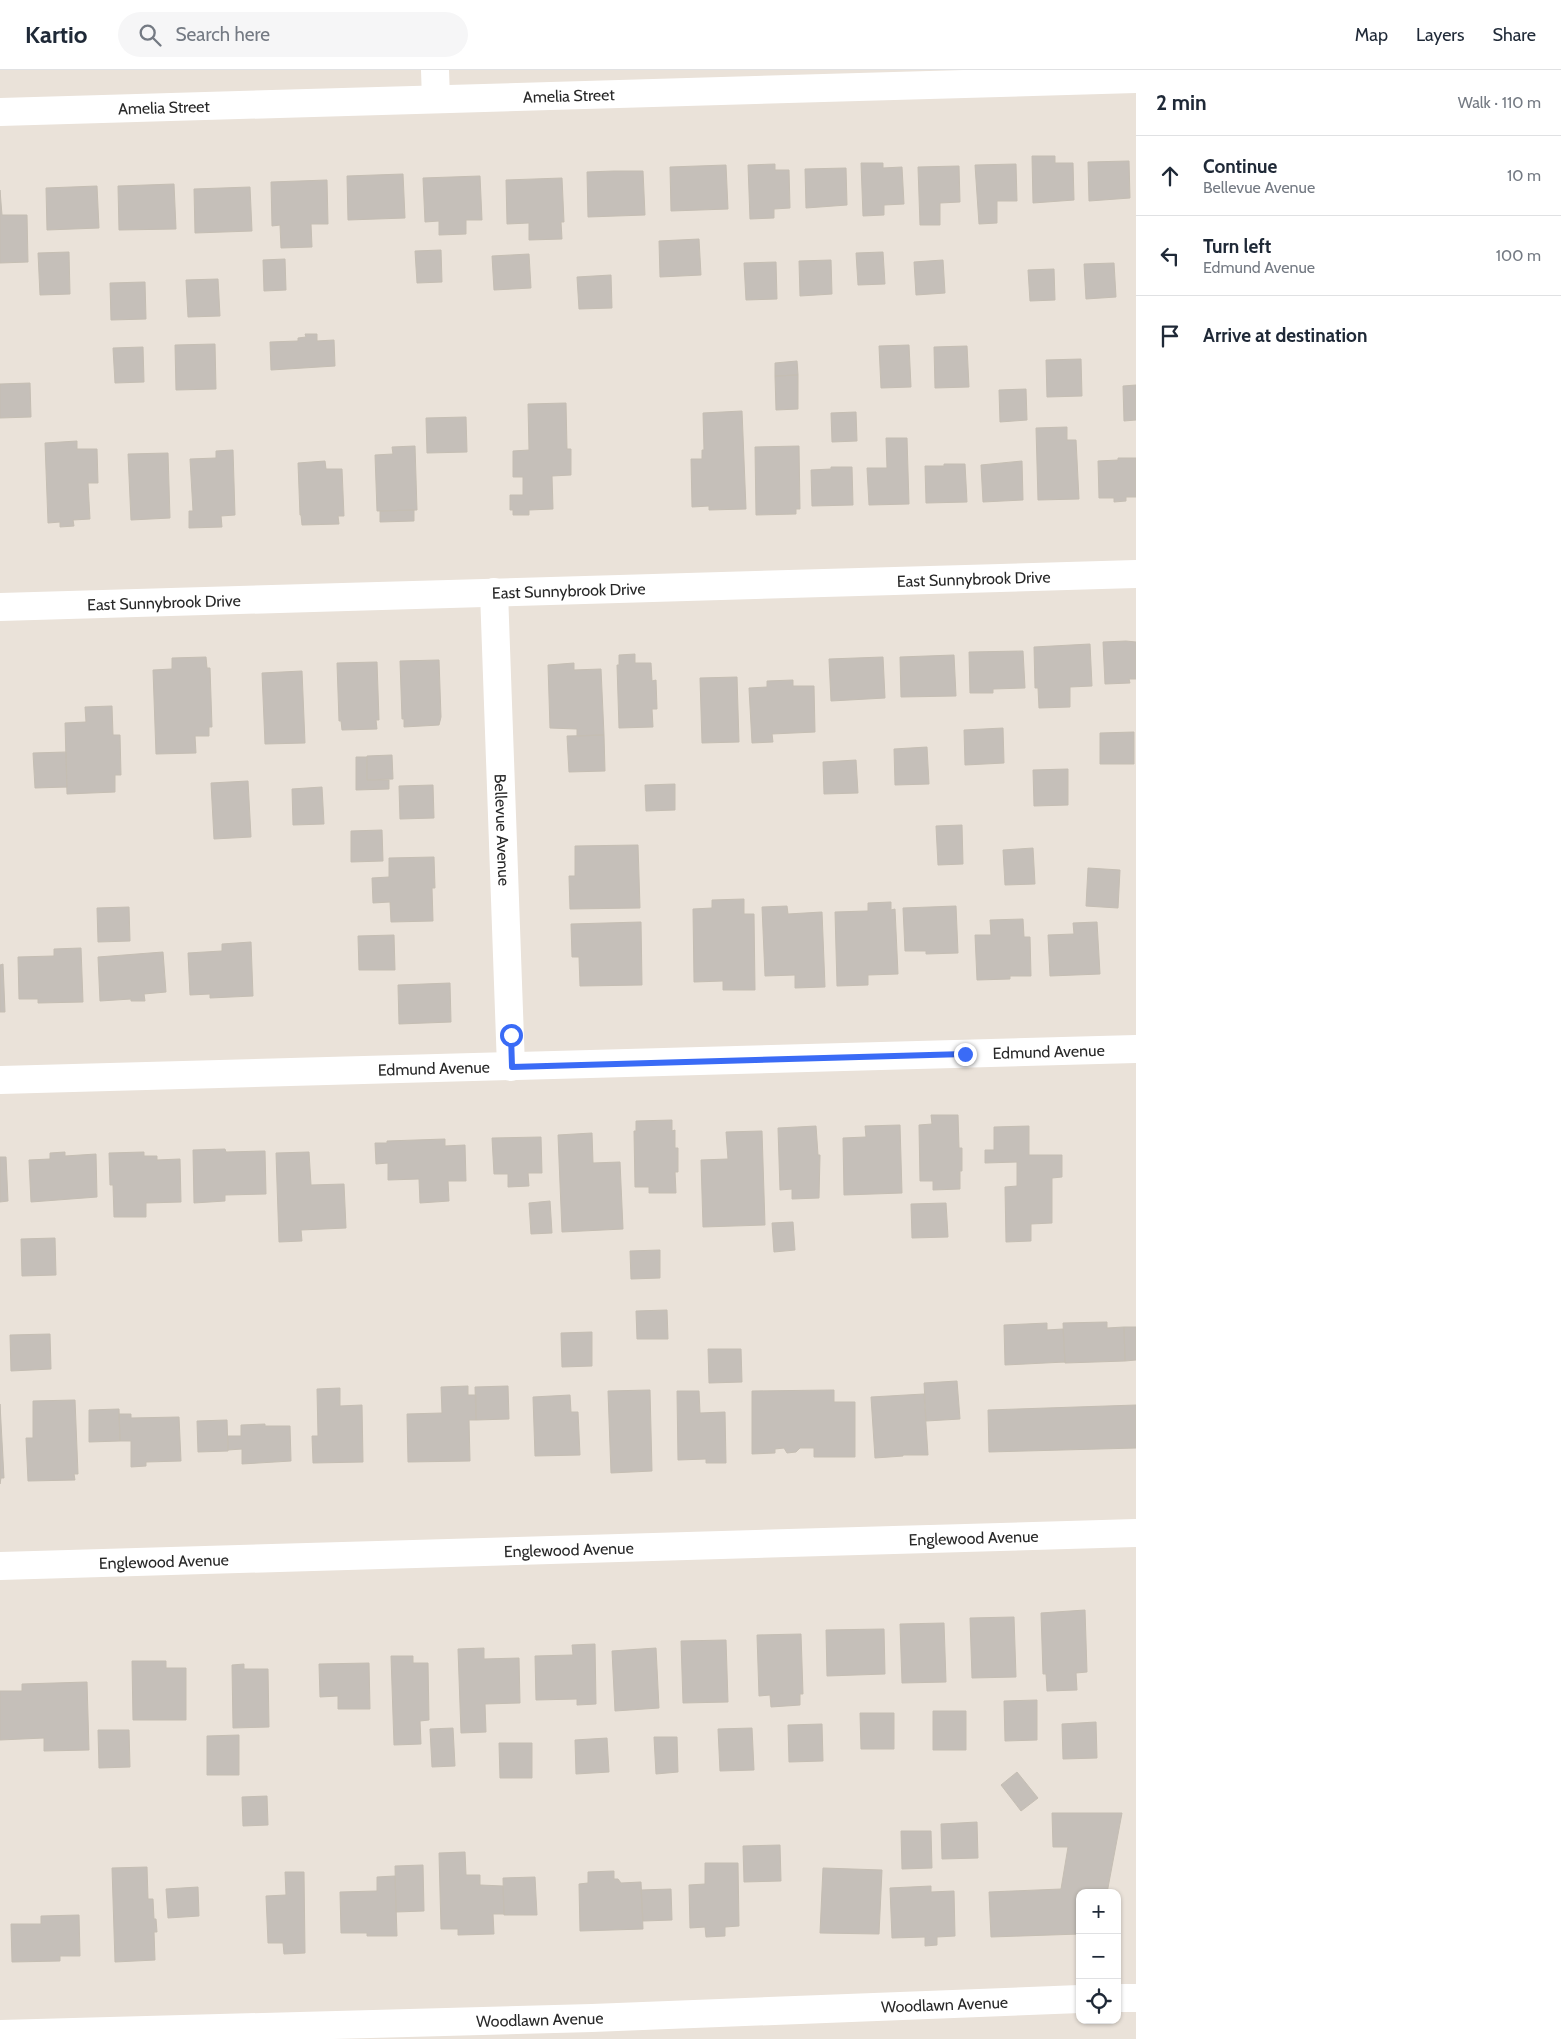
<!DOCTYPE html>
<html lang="en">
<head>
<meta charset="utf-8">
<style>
	:root { --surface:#fff; --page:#f6f6f7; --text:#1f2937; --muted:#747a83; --line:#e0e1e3 }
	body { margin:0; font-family:Cabin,sans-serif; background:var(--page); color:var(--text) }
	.controls { position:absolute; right:15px; bottom:15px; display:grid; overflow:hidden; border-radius:10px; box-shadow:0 1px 4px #0004 }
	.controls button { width:45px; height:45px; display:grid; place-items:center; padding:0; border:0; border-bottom:1px solid var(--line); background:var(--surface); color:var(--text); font:25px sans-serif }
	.stop { position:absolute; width:15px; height:15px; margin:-11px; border:4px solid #3a6bf6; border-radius:50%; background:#fff }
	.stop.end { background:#3a6bf6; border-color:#fff; box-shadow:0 1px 5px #0008 }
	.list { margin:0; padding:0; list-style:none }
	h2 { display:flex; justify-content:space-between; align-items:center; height:65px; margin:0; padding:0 20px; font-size:21px }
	h2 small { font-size:16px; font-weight:400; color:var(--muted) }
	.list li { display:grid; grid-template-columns:32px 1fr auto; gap:15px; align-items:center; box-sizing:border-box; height:80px; padding:0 20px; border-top:1px solid var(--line) }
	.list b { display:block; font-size:19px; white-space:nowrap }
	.list p { margin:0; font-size:16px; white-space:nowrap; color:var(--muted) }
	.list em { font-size:16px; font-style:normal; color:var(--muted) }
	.icon { flex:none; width:28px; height:28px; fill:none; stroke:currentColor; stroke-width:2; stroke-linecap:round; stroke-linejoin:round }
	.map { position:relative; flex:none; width:1136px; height:1969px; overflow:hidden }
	header { display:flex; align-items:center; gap:30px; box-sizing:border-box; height:70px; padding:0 25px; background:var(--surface); border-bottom:1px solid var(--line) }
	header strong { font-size:24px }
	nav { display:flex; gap:28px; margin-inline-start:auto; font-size:18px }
	.search { width:350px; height:45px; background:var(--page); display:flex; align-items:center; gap:12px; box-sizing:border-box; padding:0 18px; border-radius:28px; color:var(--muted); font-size:19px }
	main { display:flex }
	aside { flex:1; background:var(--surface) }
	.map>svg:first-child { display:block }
	.building { fill:#c5bfb9; stroke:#c5beb3 }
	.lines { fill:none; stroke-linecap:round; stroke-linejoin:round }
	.minor { stroke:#fff; stroke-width:28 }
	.route { stroke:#3a6bf6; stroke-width:6 }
	.labels { text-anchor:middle; stroke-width:4; stroke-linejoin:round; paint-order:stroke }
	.street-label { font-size:16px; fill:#282828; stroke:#fff }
</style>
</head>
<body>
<header>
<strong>Kartio</strong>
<div class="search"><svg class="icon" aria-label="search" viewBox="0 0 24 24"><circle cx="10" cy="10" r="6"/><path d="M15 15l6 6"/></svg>Search here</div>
<nav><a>Map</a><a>Layers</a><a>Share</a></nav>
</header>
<main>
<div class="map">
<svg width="1136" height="1969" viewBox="0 0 1136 1969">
	<rect width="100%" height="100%" fill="#eae2d9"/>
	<path class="building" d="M1032 86H1055V93H1073L1074 130 1033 133Z
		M1129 91 1130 128 1089 131 1088 92Z
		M861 93H883V98L902 97 904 134 884 135V145L863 146Z
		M775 94V100H789L790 138 774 139V148L750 149 748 95Z
		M1016 94 1017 131H997V153L979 154 975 95Z
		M726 95 728 139 671 141 670 97Z
		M959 96 960 132 940 133V155H920L918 97Z
		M846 98 847 135 806 138 805 99Z
		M614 101H643L645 145 588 147 587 102Z
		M403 104 405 148 348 150 347 106Z
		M480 106 482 150H466V164L439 165V151L425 152 423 108Z
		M562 108 564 152H561L562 169 529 170V153L507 154 506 110Z
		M327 110 328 154H311L312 177 281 178 280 155 272 156 271 112Z
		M174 114 176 159 119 160 118 116Z
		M97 116 99 158 47 160 46 118Z
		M250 117 252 161 195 163 194 119Z
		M0 120 2 145H27L28 192 0 193Z
		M699 169 701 205 660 207 659 171Z
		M441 180 442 212 417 213 415 181Z
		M69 182 70 224 40 225 38 183Z
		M883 182 885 214 858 215 856 183Z
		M529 184 531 218 494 220 492 186Z
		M285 189 286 220 264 221 263 190Z
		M831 190 832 224 800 226 799 191Z
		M943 190 945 223 916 225 914 192Z
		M776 192 777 229 746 230 744 193Z
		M1114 193 1116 227 1086 229 1084 194Z
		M1054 199 1055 230 1030 231 1028 200Z
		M611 205 612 238 579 239 577 207Z
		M218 209 220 246 188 247 186 210Z
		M145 212 146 249 111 250 110 213Z
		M305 264H317V271L334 270 335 296 271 300 270 272 298 271V268L306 267Z
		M215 274 216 319 176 320 175 275Z
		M909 275 911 317 881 318 879 276Z
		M967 276 969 317 935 318 934 277Z
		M143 277 144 312 115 313 113 278Z
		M1081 289 1082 326 1047 327 1046 290Z
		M797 291 798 305 775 306V293Z
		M798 305V339L776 340 775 306Z
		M30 313 31 347 0 348V314Z
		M1136 315V350L1124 351 1123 316Z
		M1026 319 1027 350 1000 352 999 320Z
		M566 333 567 379H571V405L552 406 553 439 529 440V445H513V440H510V425H523V407H513V381L529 380 528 334Z
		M742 341 746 439 709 440V436L692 437 691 389H702V380H704L703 343Z
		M856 342 857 371 832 372 831 343Z
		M466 347 467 382 427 383 426 348Z
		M1067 357V370H1076L1079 429 1038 430 1036 358Z
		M886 368H907L909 434 869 435 867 398H887Z
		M77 371V379H97L98 413H88L90 449 73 450 74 456 60 457V452L48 453 45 373Z
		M415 376 417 440 377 441 375 385 393 384 392 377Z
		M799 376 800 439H796V444L756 445 755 377Z
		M233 380 235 445 221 446 222 457 189 458V441H193L190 389 216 388V381Z
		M168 383 170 448 131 450 128 384Z
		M1118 388H1136V427H1126V431L1114 432V428H1099L1098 391 1118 390Z
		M325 391 326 399H342L344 446H338L339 454 302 455 301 445H300L298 393Z
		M1022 391 1023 430 983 432 981 395Z
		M944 394H965L967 432 926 433 925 396H944Z
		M831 397H852L853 435 812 436 811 400 831 399Z
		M414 440V451L380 452V441Z
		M1126 571 1136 572V609H1129L1130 613 1105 614 1103 572Z
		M1090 574 1092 616 1070 617V637L1039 638 1038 618H1035L1034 577Z
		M1023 581 1025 618 993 619V623H970L969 582Z
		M635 584V593H651L652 611 656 610 657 639H652L653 657 619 658 617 595H619V585Z
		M954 585 956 626 901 627 900 587Z
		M206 587 207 598H210L212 657H209V666H195L196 683 156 684 153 600 172 599V588Z
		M883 587 885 628 831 631 829 589Z
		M439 590 441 647 439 655 404 657V649H402L400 591Z
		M377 592 379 650H376L377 659 342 660 341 651H339L337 593Z
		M574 593V600L601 599 604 665 577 666V659L550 658 548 595Z
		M302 601 305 673 265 674 262 603Z
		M737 607 739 672 702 673 700 608Z
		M793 610V616H814L815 662 772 664 773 672 752 673 749 618 767 617V611Z
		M112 636 113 665H120L121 705H115V722L67 724 65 653 86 652 85 637Z
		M1003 658 1004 693 965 695 964 660Z
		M1134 662V694H1100V663Z
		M604 665 605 701 569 702 567 666Z
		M927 677 929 714 895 715 894 679Z
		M66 682 67 717 35 718 33 683Z
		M392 685 393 709 367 710V686Z
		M356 687H367V710H389V719L356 720Z
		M856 690 858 723 824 724 823 692Z
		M1068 699V735L1034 736 1033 700Z
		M248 711 251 767 214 769 211 713Z
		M675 714V740L646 741 645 715Z
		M433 715 434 748 400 749 399 716Z
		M322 717 324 754 293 755 292 719Z
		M962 755 963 794 938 795 936 756Z
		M382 760 383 791 351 792V761Z
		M638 775 640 838 570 839 569 806H575V776Z
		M1033 778 1035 814 1005 815 1003 780Z
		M434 787 435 818H432L433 851 391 852 390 832 373 833 372 808 389 807V788Z
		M1088 798 1120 800 1118 838 1086 836Z
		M744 829V844H754L755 920H723V911L694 912 693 839 712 838V830Z
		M891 832V840L895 839 898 904 868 905V915L837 916 835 842 868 841V833Z
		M787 836 788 844 822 842 825 917 795 918V905L765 906 762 837Z
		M956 836 958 883 926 884V881H905L903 838Z
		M129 837 130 871 98 872 97 838Z
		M1023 849 1024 867H1030L1031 906H1010V909L977 910 975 865H991L990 850Z
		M641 852 642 915 580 916 579 887H572L571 854Z
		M1097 852 1100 904 1050 906 1048 865 1074 864 1073 853Z
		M394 865 395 900H359L358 866Z
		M251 872 253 926 210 928V924L190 925 188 883 222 881V874Z
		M81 878 83 932 38 933V929H19L18 887 54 886V879Z
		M163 882 166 922 144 924 145 931H131V929L100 931 98 887Z
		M3 894 5 942H0V895Z
		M450 913 451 952 399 954 398 915Z
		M931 1045H958L959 1078H962V1101H960V1119L933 1120V1111H920L919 1055 932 1054Z
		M672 1050V1061L675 1060V1078H678V1102H675L676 1123H649V1117H635L634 1061H636V1051Z
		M900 1055 902 1123 844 1125 843 1068 866 1067 865 1056Z
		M816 1056 818 1085H820L819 1128 792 1129V1119L780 1120 778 1058Z
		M1029 1056V1085H1062V1107L1052 1108V1153L1031 1154V1171L1006 1172 1005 1117 1017 1116V1092L985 1093V1080H994V1057Z
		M762 1061 765 1155 703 1157 701 1090 728 1089 726 1062Z
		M592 1063 593 1093 620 1092 623 1159 562 1162 558 1065Z
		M541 1067 542 1103H528L529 1116 508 1117V1104H494L492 1068Z
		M445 1069V1076L465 1075 466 1111H448L449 1131 420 1133 419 1109 388 1110V1093L376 1094 375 1073H387V1071Z
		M225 1079 226 1082 265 1081 266 1124 225 1125V1131L194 1133 193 1080Z
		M65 1082V1086L96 1084 97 1127 31 1132 29 1090 50 1089V1083Z
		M144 1082V1086H157V1090L180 1089 181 1132 146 1133V1147H114L113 1115H110L109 1083Z
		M309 1082 311 1115 344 1114 346 1158 301 1160 302 1171 279 1172 276 1083Z
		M0 1087H6L8 1131 0 1132Z
		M550 1131 552 1163 531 1164 529 1133Z
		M946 1133 948 1167 912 1168 911 1134Z
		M793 1152 795 1180 774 1182 772 1153Z
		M55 1168 56 1205 22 1206 21 1169Z
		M660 1180V1208L631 1209 630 1181Z
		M667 1240 668 1269H637L636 1241Z
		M1107 1252V1258L1124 1257 1125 1291 1065 1293 1063 1253Z
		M1047 1253V1260L1063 1259 1065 1292 1005 1295 1004 1255Z
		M1124 1257H1136V1290L1125 1291Z
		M592 1262V1296L562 1297 561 1263Z
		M50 1264 51 1299 11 1301 10 1265Z
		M708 1279H741L742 1312 709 1313Z
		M957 1311 960 1349 926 1351 924 1313Z
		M468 1316V1325H476V1350H469L470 1391 408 1392 407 1344 442 1343 441 1317Z
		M508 1316 509 1349 476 1350 475 1317Z
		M340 1318V1336L362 1335 363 1392 313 1393 312 1366H318L317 1319Z
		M650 1320 652 1401 611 1403 608 1321Z
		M834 1320V1332H855V1387H814V1378H800L796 1382 787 1383 784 1378 775 1379V1383L752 1384V1321Z
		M677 1321H699L700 1343 725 1342 726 1393H706V1389L678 1390Z
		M924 1324 928 1385H903V1386L875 1388 871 1327Z
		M570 1325 571 1342H578L580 1385 535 1386 533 1327Z
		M75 1330 78 1404H74L75 1410 28 1411 26 1368H33V1331Z
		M0 1334 4 1408H1L0 1414Z
		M1136 1335V1378L989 1382 988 1340Z
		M119 1339 120 1371 89 1372V1340Z
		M119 1344H131V1348L179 1347 181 1391 146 1392V1396L131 1397V1371H120Z
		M227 1350 228 1381 198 1382 197 1351Z
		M265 1354V1356H290L291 1391 242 1394V1379L228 1380V1366H241V1355Z
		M1085 1540 1087 1602 1076 1603 1077 1620 1047 1621 1046 1604H1043L1041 1543Z
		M1014 1547 1016 1607 972 1608 970 1548Z
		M944 1553 946 1612 902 1613 900 1554Z
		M884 1559 885 1604 827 1606 826 1560Z
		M801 1564 803 1624H800V1635L771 1637 770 1625 759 1626 757 1565Z
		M726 1570 728 1632 683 1633 681 1571Z
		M595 1574 596 1634 577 1635V1629L536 1630 535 1586 573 1585 572 1575Z
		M484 1578V1589L519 1588 520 1633 485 1634 486 1662 461 1663 458 1579Z
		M656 1578 659 1638 615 1641 612 1581Z
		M391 1586H413V1593H428L429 1650 420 1651 421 1674 394 1675Z
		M132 1591H166V1598H186V1650H133Z
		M369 1593 370 1639H338V1626L320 1627 319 1594Z
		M244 1594V1599H268L269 1657 233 1658 232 1595Z
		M87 1612 89 1680 44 1681V1668L0 1670V1621H22V1614Z
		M1037 1630V1670L1005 1671 1004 1631Z
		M933 1641H966V1680H933Z
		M860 1643H894V1679H861Z
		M1096 1652 1097 1688 1063 1689 1062 1654Z
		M822 1654 823 1691 789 1692 788 1655Z
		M453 1658 455 1696 432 1697 430 1659Z
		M752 1658 754 1700 720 1701 718 1659Z
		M98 1660H129L130 1697 99 1698Z
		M239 1665V1705H207V1666Z
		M654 1667H677L678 1702 656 1704Z
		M607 1668 609 1702 576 1704 575 1670Z
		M499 1673H532V1708H500Z
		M1017 1702 1038 1728 1021 1741 1001 1715Z
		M267 1726 268 1755 243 1756 242 1727Z
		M1052 1743H1122L1107 1823H1080V1864L991 1867 989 1822 1061 1819 1068 1777H1053Z
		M977 1752 978 1788 942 1789 941 1754Z
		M901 1761H931L932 1798 902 1799Z
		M780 1775 781 1811 744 1812 743 1776Z
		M465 1782 466 1805H480V1815L503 1816 504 1844H493L494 1864 458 1865V1859H441L439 1783Z
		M705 1793H738L739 1856 725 1857V1866L706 1867 705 1857 690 1858 689 1815 705 1814Z
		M423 1795 424 1841 396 1842 395 1796Z
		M147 1797 148 1829H153L154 1849H156L157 1862H154L155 1890 115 1892 112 1798Z
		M823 1798 882 1800 879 1864 820 1863Z
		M614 1801V1809H618L621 1813 641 1812 643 1859 580 1861 579 1814 588 1813V1802Z
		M285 1802H304L305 1883 284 1884 283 1873H268L266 1826 286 1825Z
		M395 1806 397 1866H367V1863H341L340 1822 377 1821V1807Z
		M535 1807 537 1845H504L503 1808Z
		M931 1816V1822L954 1821 955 1866 937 1867V1875L925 1876V1867L892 1868 890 1818Z
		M198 1817 199 1846 168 1848 166 1819Z
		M671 1819 672 1850 643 1851 641 1820Z
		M79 1845 80 1886H60V1891L12 1892 11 1854H41V1846Z"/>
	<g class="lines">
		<g class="minor">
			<path d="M435 0 436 29"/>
			<path id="s1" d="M0 42 1136 9"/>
			<path id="s2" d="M494 522 511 997"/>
			<path id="s3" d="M0 537 1136 504"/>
			<path id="s4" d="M0 1010 1136 979"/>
			<path id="s5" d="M0 1496 1136 1463"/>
			<path d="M1117 1928H1136"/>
			<path id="s6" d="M0 1964 592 1948 1080 1929"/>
		</g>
	</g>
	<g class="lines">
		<path class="route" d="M511 965 512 997 965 984"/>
	</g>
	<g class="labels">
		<g class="street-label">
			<text dy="6" stroke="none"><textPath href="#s1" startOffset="569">Amelia Street</textPath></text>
			<text dy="6" stroke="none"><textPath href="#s1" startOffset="164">Amelia Street</textPath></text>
			<text dy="6" stroke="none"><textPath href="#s3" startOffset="974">East Sunnybrook Drive</textPath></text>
			<text dy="6" stroke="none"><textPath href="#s3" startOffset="569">East Sunnybrook Drive</textPath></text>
			<text dy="6" stroke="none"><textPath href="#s3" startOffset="164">East Sunnybrook Drive</textPath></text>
			<text dy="6" stroke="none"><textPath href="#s2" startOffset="238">Bellevue Avenue</textPath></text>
			<text dy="6" stroke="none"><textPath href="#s4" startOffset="1049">Edmund Avenue</textPath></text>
			<text dy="6" stroke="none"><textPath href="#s4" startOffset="434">Edmund Avenue</textPath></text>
			<text dy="6" stroke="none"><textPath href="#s5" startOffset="974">Englewood Avenue</textPath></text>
			<text dy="6" stroke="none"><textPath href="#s5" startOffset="569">Englewood Avenue</textPath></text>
			<text dy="6" stroke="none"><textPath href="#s5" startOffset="164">Englewood Avenue</textPath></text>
			<text dy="6" stroke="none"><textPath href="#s6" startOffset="945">Woodlawn Avenue</textPath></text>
			<text dy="6" stroke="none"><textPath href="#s6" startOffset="540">Woodlawn Avenue</textPath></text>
		</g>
	</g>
</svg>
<div class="controls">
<button>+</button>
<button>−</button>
<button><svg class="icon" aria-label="locate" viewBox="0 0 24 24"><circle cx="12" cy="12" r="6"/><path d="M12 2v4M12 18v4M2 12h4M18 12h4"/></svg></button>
</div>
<div class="stop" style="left:511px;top:965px"></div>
<div class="stop end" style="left:965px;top:984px"></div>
</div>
<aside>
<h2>2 min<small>Walk · 110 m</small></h2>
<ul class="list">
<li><svg class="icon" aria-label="ahead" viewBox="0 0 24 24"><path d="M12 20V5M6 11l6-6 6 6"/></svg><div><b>Continue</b><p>Bellevue Avenue</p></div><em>10 m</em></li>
<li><svg class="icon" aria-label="left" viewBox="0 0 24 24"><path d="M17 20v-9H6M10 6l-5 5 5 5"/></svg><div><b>Turn left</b><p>Edmund Avenue</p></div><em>100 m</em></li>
<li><svg class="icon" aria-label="arrive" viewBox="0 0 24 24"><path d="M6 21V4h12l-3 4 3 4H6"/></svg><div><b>Arrive at destination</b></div></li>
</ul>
</aside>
</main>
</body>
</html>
